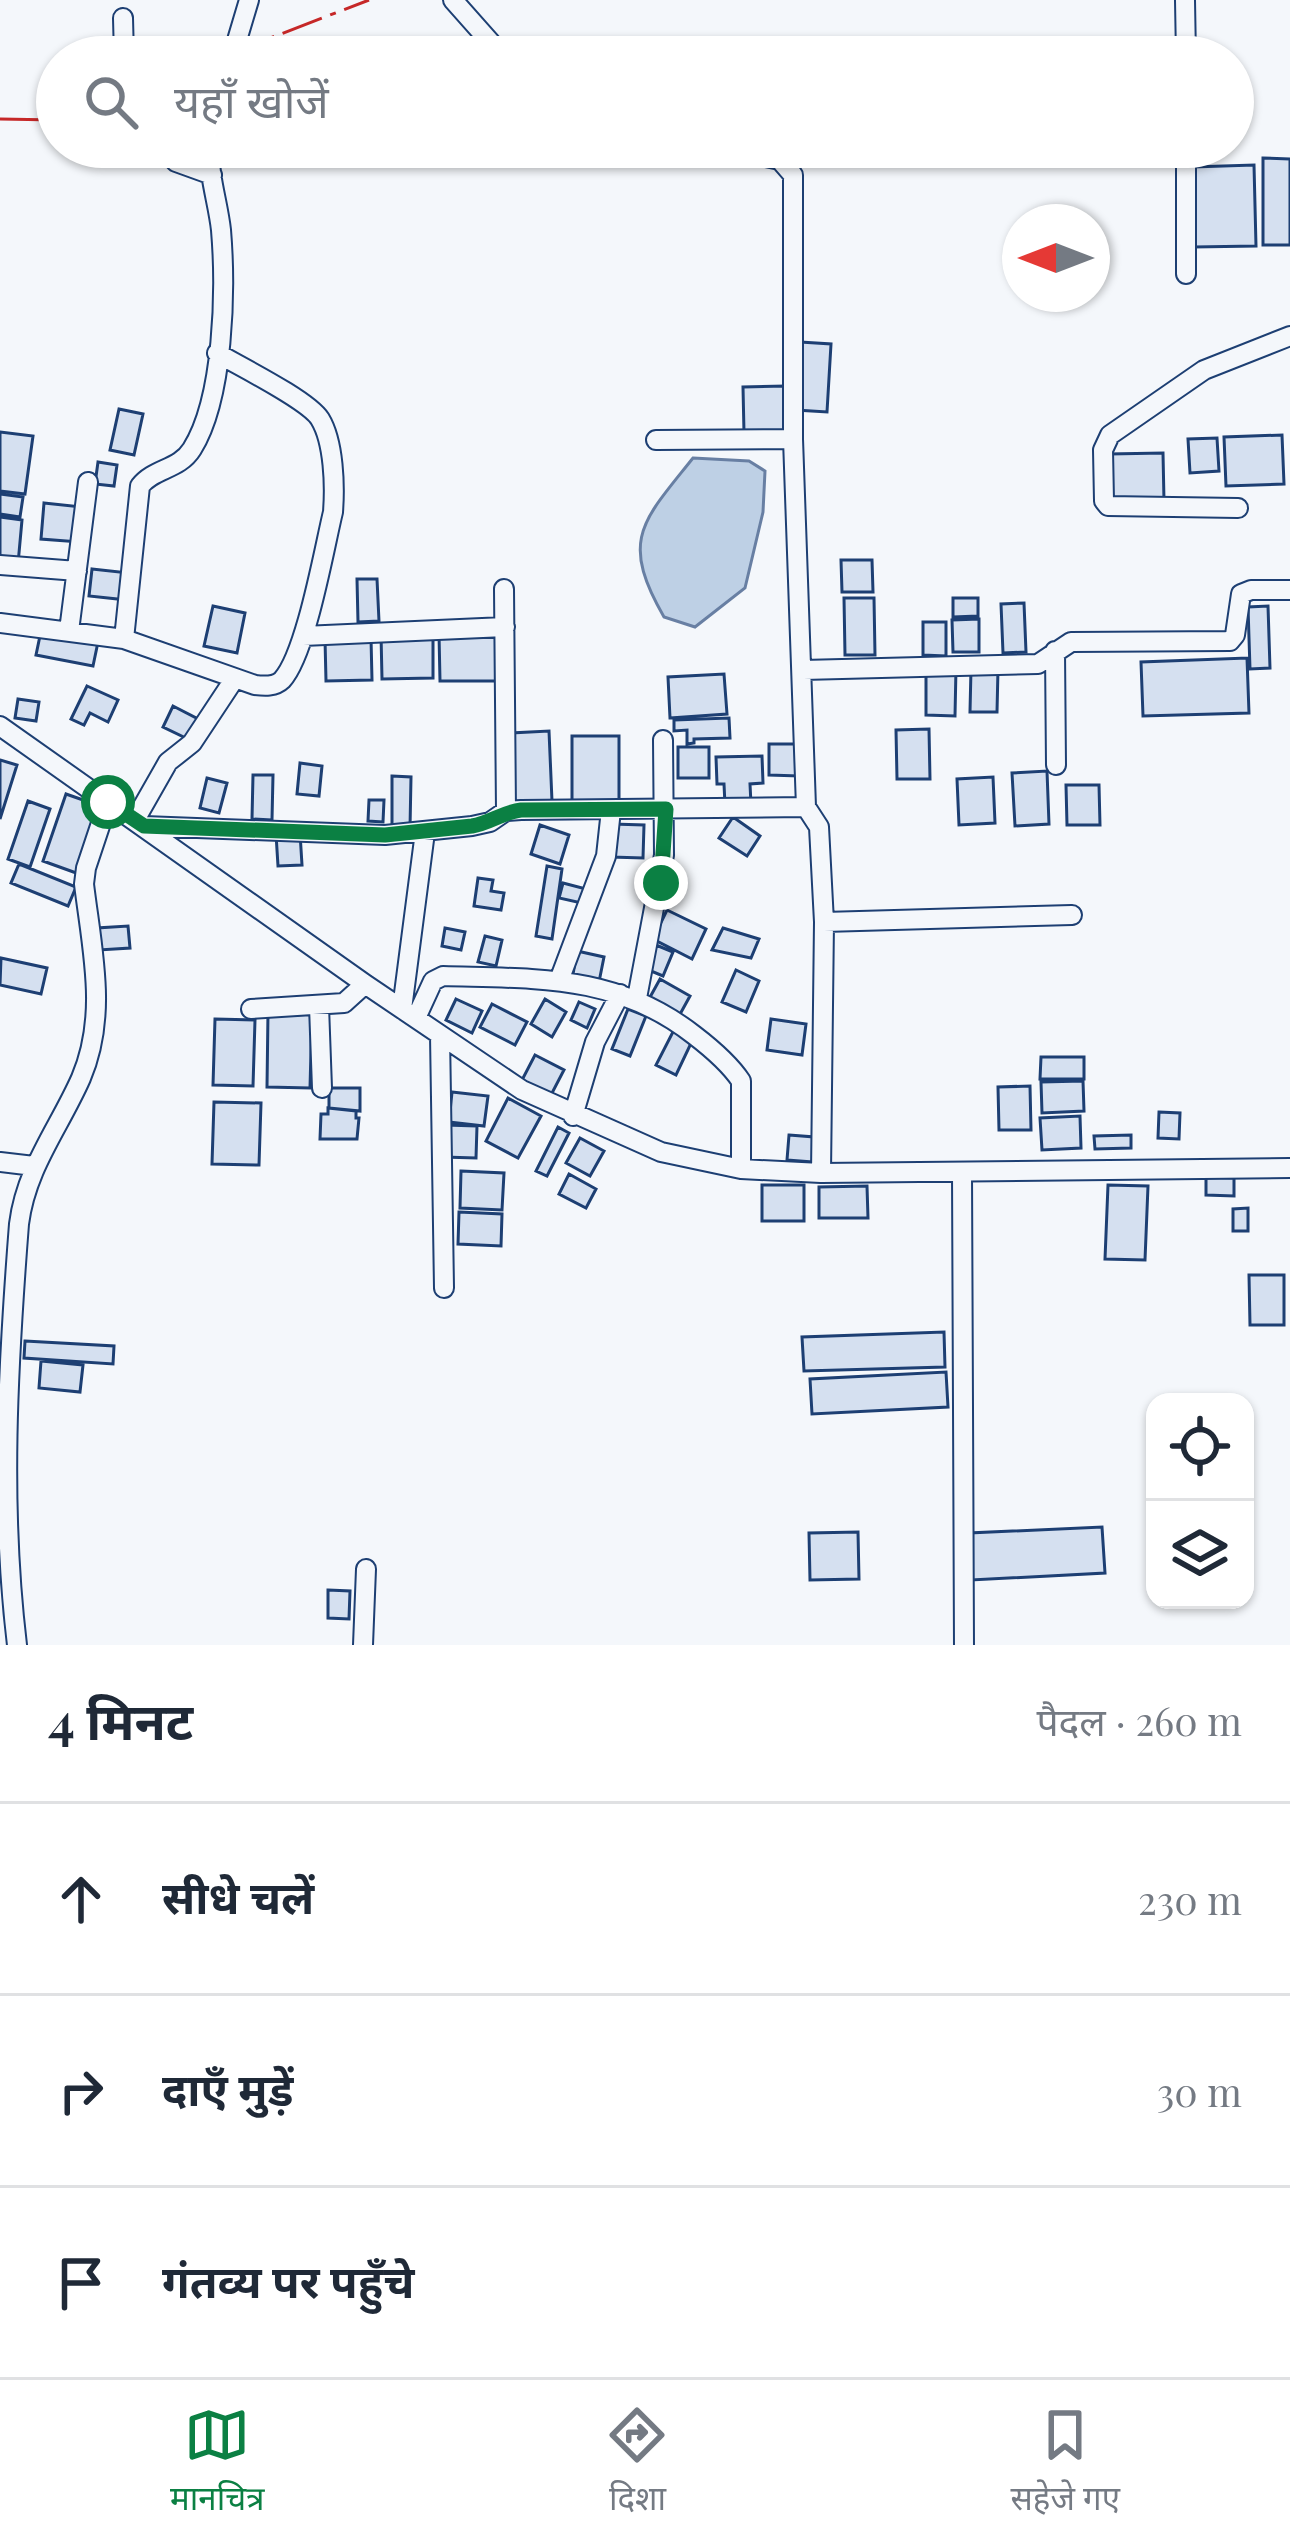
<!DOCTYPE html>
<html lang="hi">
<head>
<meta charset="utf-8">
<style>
	:root { --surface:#fff; --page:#f6f6f7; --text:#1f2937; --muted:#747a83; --line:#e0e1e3; --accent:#0b8043 }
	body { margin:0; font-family:"Playfair Display","Noto Sans Devanagari",serif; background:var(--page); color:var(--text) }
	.controls { position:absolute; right:36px; bottom:36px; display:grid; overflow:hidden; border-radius:24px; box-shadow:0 3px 9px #0004 }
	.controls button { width:108px; height:108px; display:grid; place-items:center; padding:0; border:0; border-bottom:3px solid var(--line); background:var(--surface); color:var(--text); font:60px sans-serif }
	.compass { position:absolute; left:1002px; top:204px; width:108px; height:108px; border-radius:50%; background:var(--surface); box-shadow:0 3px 9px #0004; rotate:270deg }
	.stop { position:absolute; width:36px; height:36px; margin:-27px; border:9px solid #0b8043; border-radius:50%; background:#fff }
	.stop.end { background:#0b8043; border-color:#fff; box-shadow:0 3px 12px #0008 }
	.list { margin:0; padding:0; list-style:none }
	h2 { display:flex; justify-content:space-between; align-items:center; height:156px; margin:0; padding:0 48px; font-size:51px }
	h2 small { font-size:39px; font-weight:400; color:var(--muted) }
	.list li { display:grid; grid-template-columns:78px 1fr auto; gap:36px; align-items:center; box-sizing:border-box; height:192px; padding:0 48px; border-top:3px solid var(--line) }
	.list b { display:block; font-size:45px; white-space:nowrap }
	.list em { font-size:39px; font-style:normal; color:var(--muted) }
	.icon { flex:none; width:66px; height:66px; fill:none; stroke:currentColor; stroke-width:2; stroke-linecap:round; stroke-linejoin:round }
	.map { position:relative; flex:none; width:1290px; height:1645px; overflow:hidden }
	.search { position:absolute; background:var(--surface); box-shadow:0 3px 9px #0004; left:36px; right:36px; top:36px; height:132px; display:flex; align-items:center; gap:30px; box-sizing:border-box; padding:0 42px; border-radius:66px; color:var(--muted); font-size:45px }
	.sheet { height:732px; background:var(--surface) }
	nav { display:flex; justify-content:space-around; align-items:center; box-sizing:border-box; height:168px; border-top:3px solid var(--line); background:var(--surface); font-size:33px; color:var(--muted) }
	nav a { display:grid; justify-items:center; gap:6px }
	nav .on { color:var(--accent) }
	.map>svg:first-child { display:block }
	.water { fill:#bed0e5; stroke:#687fa3; stroke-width:3 }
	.building { fill:#d5e0f0; stroke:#1d3f73; stroke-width:3 }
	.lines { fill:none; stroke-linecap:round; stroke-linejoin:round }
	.minor-casing { stroke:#1d3f73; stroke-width:22 }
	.minor { stroke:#f4f7fb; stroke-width:18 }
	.power { stroke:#c62828; stroke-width:3; stroke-dasharray:42 9 6 9; stroke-linecap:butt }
	.route { stroke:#0b8043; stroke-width:15 }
</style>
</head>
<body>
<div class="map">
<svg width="1290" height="1645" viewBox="0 0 1290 1645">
	<rect width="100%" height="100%" fill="#f4f7fb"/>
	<path class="water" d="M693 458 749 461 765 471 763 512 745 588 695 627 664 617C619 539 643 521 693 458Z"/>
	<path class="building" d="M1263 158 1290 159V245H1263Z
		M1254 165 1256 246 1194 247 1192 167Z
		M800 342 831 344 827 412 796 410Z
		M785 386 786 432 744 433 743 387Z
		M119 409 143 414 134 455 110 450Z
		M0 432 33 436 25 494 0 491Z
		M1282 435 1284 484 1226 486 1224 437Z
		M1217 438 1219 471 1190 473 1188 439Z
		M1163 453 1164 501 1110 502 1109 454Z
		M98 462 117 465 114 486 95 484Z
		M0 494 23 497 20 517 0 514Z
		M44 503 82 507 79 542 41 539Z
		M0 517 22 520 18 564 0 562Z
		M841 560H872L873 592H842Z
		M92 569 129 573 127 600 89 596Z
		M357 579H377L379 621 358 622Z
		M844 598H874L875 655H845Z
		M953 598H978V616L953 617Z
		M1024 603 1026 652 1003 653 1001 604Z
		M213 606 245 613 237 653 204 646Z
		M1268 606 1270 668 1250 669 1248 607Z
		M979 619V652H953L952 620Z
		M923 622H946V656L923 655Z
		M41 631 98 642 93 666 36 655Z
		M496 633V681H440L439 634Z
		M381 634H433V678L382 679Z
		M371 638 372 680 326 681 325 639Z
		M1247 658 1249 713 1143 716 1141 662Z
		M926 668H956L955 716 926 715Z
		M971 669H998L997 712H970Z
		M724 674 727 714 670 718 668 677Z
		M87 686 118 700 108 722 90 713 84 725 71 719Z
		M18 699 39 702 36 721 15 718Z
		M173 706 200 720 190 740 163 727Z
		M729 718 730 738 694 739V743L687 744V730L674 731V720Z
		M929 729 930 779H897L896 730Z
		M549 731 552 801 514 803 511 733Z
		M572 736H619V801H572Z
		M769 744H799V776L769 775Z
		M678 747H709V778H678Z
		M762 756 763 783 750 784 751 804 725 805 724 784H717L716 757Z
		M0 760 17 765 0 819Z
		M300 763 322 766 319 796 297 794Z
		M1047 771 1049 824 1015 826 1012 773Z
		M253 775H273L272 820 252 819Z
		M392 776 411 777 410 828H392Z
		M993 777 995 823 959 825 957 779Z
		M207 778 227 783 219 813 200 808Z
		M1066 785H1099L1100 825H1067Z
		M66 794 103 807 79 874 43 861Z
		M369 800H384L383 822 368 821Z
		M28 801 50 809 30 867 8 859Z
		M733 817 760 836 747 856 719 838Z
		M612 824 644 825 643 858 611 857Z
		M540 825 569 835 560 864 531 854Z
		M300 833 302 865 278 866 276 834Z
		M19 864 76 887 68 906 11 883Z
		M547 866 562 869 552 939 536 936Z
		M478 878 493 880 491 891 504 893 501 910 474 906Z
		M563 883 590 890 586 904 559 898Z
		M667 910 706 929 692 959 653 939Z
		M128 926 130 948 99 950 97 928Z
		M445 928 465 932 461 950 442 946Z
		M723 928 759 939 751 958 712 950Z
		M485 936 502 940 496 966 478 962Z
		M656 945 673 952 663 976 646 969Z
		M577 951 604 957 598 987 572 980Z
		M1 958 47 968 41 994 0 985Z
		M736 970 759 981 746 1012 722 1002Z
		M660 979 690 996 679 1016 649 999Z
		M456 999 482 1011 472 1033 446 1020Z
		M545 999 566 1012 552 1037 531 1024Z
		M579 1002 595 1009 587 1028 571 1020Z
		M492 1004 527 1022 515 1045 480 1027Z
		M628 1009 646 1016 630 1056 612 1049Z
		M268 1012 312 1013 310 1088 267 1087Z
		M215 1019 255 1020 253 1086 213 1085Z
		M771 1019 806 1024 802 1055 767 1050Z
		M677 1024 694 1037 676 1075 656 1065Z
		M535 1055 564 1070 551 1095 522 1080Z
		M1041 1057H1084V1079H1040Z
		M1083 1081 1084 1111 1042 1113 1041 1082Z
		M1030 1086 1031 1130H999L998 1087Z
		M329 1088H360V1111L329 1108Z
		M452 1092 488 1096 484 1126 449 1122Z
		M508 1098 541 1116 518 1158 486 1141Z
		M214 1102 261 1103 259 1165 212 1164Z
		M328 1108 356 1111V1118H359L357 1139H320L321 1114H328Z
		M1159 1112 1180 1113 1179 1139 1158 1138Z
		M1080 1116 1081 1148 1042 1150 1040 1118Z
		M445 1125 477 1126 476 1158 443 1157Z
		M558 1127 569 1133 547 1176 536 1171Z
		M789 1135 814 1137 813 1162 787 1160Z
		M1131 1135V1148L1095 1149 1094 1136Z
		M580 1138 604 1151 590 1176 566 1163Z
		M461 1171 504 1173 502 1210 460 1208Z
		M569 1174 596 1189 586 1208 559 1194Z
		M1206 1177 1234 1178V1196L1206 1195Z
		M762 1185H804V1221H762Z
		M1108 1185 1148 1186 1145 1260 1105 1259Z
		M867 1186 868 1218H819V1187Z
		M1248 1208V1231H1233V1209Z
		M459 1212 502 1214 501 1246 458 1244Z
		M1249 1275H1284V1325H1250Z
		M944 1332 945 1367 804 1371 802 1337Z
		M25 1341 114 1346 113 1364 24 1358Z
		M41 1361 83 1365 80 1392 39 1388Z
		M946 1372 948 1407 812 1414 810 1379Z
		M1102 1527 1105 1573 971 1580 969 1533Z
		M858 1532 859 1579 810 1580 809 1533Z
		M328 1590 350 1591 349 1619 328 1618Z"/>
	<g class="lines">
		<g class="minor-casing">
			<path id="minor" d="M453 0 492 44 513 57
				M1185 0 1186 57
				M123 18 124 57
				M232 57 249 0
				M162 147 176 162 212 175
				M719 147 780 160 793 175V439L806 807
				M1186 147V274
				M656 440 793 439
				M1238 508 1108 506 1104 501 1103 450 1110 435 1204 370 1290 336
				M0 565 77 571
				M504 589 506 811
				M0 623 124 639 255 685C264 686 275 687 282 680 306 654 324 549 333 512 335 486 334 442 320 419 308 400 239 366 217 353
				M69 631 88 482
				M303 636 505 627
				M124 639 140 486C154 468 179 470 192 449 224 398 226 290 221 230 218 202 208 175 210 147
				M1055 651 1056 765
				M803 670 1038 664 1071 642 1230 641 1235 635 1241 594 1251 590H1290
				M0 726 365 984 522 1090 661 1152 741 1169 821 1173 1290 1168
				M135 820 168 762 192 743 235 678
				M144 826 385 835 472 826 490 822 506 811 521 810 806 807 819 827 824 922 821 1173
				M824 922 1072 915
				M560 978 606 856 611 810
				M637 998 664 855 663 740
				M319 1006 322 1088
				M251 1009 344 1003 365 984
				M402 1009 425 832
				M416 1018 433 981 443 976C538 979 616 974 694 1035 711 1048 729 1063 741 1081V1169
				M440 1035 444 1288
				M573 1116 595 1042 620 994
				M0 1162 34 1166
				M962 1172 964 1645
				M17 1645C0 1505 8 1365 19 1224 26 1168 59 1128 81 1078 108 1015 92 950 84 884L86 868 108 802
				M363 1645 366 1569"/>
		</g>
		<use href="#minor" class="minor"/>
		<path class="power" d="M221 57 369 0
			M0 119 57 120"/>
	</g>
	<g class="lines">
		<path class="route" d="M108 802 144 826 385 835 472 826C490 823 503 812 521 810L666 809 661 883"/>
	</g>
</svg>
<div class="controls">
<button><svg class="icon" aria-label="locate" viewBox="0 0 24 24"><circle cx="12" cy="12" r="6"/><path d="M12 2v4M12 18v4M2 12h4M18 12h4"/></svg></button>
<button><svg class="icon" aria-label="layers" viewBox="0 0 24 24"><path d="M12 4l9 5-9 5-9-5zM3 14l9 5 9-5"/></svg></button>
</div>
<svg class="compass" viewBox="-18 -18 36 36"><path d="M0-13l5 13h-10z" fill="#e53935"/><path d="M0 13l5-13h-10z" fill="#747a83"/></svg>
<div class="stop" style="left:108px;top:802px"></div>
<div class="stop end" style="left:661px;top:883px"></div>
<div class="search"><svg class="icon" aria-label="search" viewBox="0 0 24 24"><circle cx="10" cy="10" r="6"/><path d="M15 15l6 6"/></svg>यहाँ खोजें</div>
</div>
<section class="sheet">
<h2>4 मिनट<small>पैदल · 260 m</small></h2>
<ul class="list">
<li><svg class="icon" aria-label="ahead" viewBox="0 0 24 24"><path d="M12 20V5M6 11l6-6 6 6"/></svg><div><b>सीधे चलें</b></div><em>230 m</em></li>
<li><svg class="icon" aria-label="right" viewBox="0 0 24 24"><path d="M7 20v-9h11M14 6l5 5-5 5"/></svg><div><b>दाएँ मुड़ें</b></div><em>30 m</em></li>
<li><svg class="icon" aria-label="arrive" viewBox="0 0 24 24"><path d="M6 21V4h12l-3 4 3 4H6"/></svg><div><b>गंतव्य पर पहुँचे</b></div></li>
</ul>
</section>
<nav>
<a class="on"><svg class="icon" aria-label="map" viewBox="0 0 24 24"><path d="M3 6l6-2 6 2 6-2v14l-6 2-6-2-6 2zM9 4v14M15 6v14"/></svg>मानचित्र</a>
<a><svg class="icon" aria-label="directions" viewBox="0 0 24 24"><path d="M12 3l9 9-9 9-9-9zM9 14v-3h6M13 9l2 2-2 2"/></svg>दिशा</a>
<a><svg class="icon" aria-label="saved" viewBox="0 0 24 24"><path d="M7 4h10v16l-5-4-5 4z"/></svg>सहेजे गए</a>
</nav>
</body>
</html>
